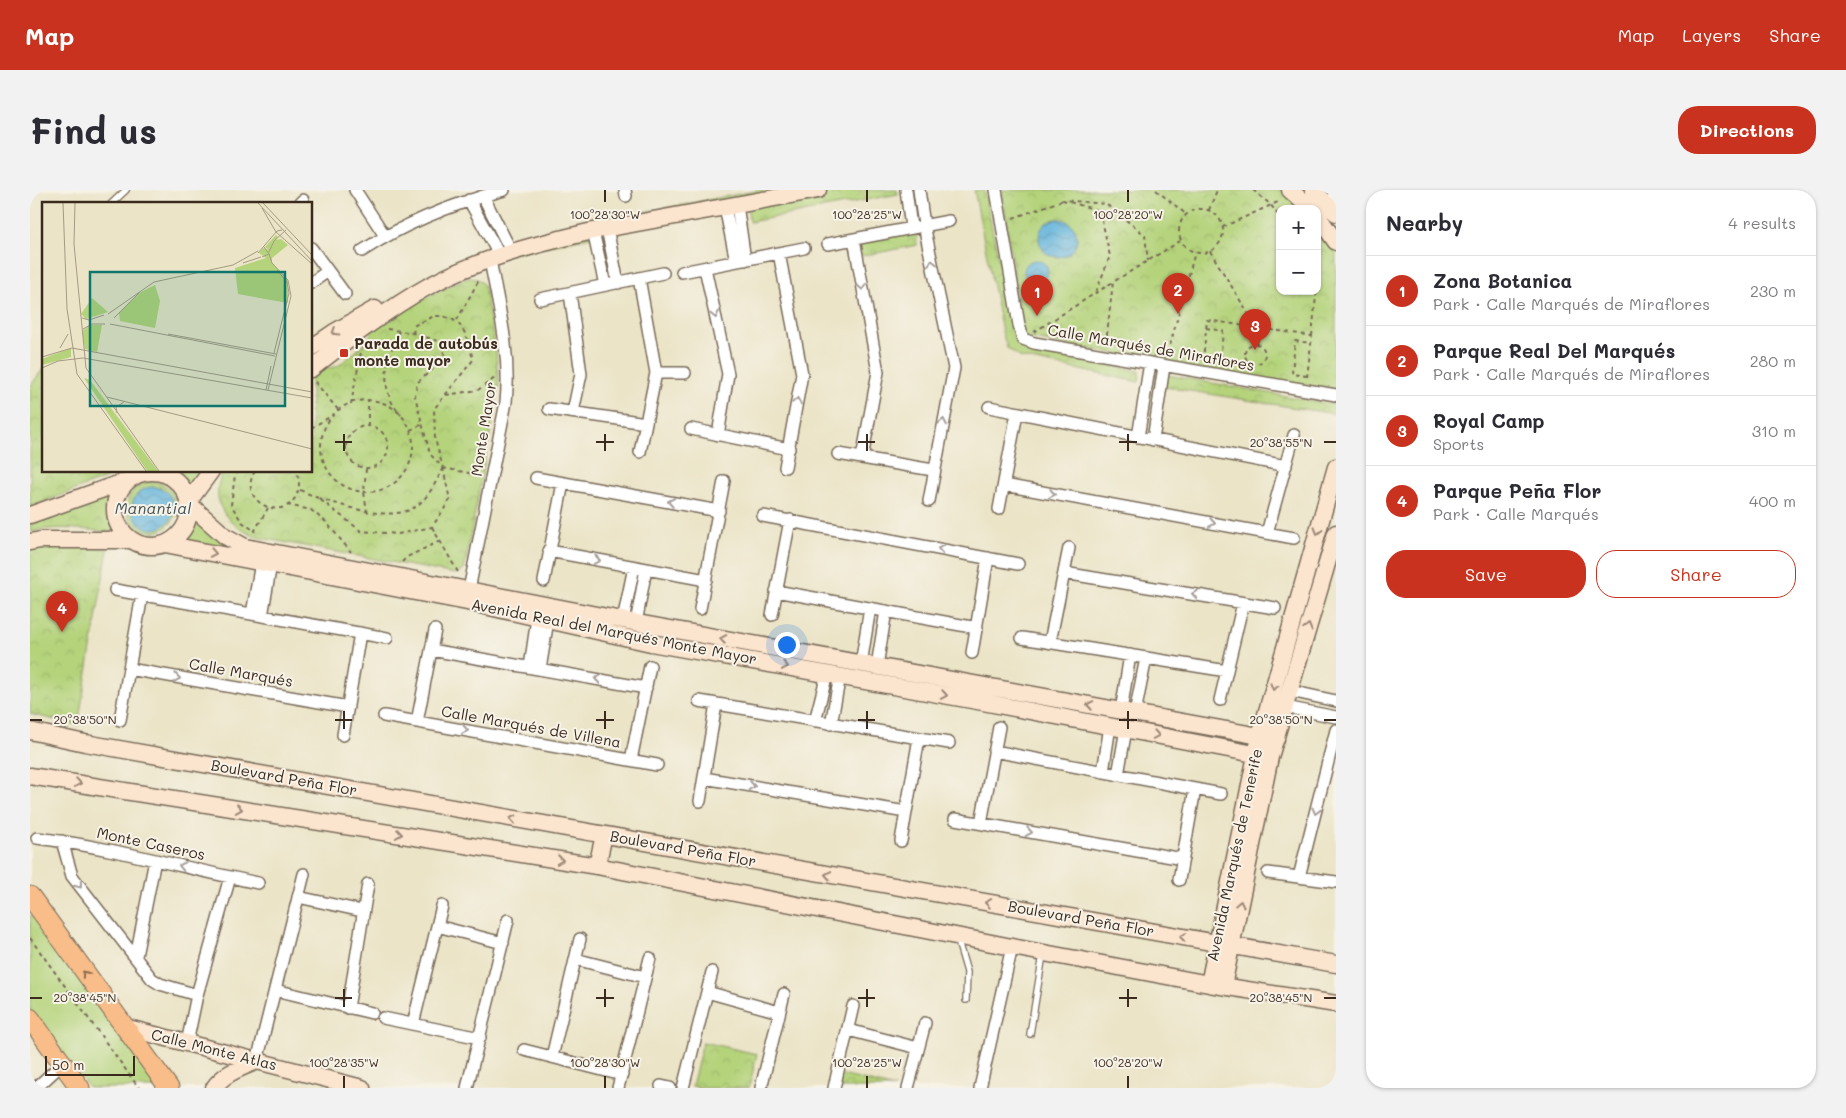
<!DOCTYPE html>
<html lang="en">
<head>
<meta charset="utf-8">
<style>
	:root { --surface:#fff; --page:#f2f2f3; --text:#2b2b33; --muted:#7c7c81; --line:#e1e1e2; --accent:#c8321e }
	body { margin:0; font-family:Mali,sans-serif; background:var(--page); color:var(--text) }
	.controls { position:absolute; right:15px; top:15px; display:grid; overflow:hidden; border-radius:10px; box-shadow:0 1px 4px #0004 }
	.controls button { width:45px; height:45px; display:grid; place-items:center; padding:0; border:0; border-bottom:1px solid var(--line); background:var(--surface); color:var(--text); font:25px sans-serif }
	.scale { position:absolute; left:15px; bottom:12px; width:90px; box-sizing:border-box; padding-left:5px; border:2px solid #3b2a1e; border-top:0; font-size:14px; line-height:18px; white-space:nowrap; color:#3b2a1e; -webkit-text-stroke:4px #f7f3e8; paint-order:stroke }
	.you { position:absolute; left:756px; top:454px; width:18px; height:18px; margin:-12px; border:4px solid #fff; border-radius:50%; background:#1a73e8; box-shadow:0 0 0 8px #1a73e833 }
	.badge { display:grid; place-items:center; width:32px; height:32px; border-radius:50%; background:var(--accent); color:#fff; font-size:16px; font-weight:700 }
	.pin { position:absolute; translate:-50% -41px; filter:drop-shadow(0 1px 2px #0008) }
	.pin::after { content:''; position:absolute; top:26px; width:18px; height:15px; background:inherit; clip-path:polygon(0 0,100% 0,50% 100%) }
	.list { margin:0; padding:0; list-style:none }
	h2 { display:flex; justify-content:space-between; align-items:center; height:65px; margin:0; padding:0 20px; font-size:21px }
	h2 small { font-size:16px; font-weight:400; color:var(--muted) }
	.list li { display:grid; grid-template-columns:32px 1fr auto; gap:15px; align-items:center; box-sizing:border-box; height:70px; padding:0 20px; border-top:1px solid var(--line) }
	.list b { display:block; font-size:19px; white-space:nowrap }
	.list p { margin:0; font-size:16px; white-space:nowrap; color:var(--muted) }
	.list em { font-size:16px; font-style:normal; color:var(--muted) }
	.actions { display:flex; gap:10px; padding:15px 20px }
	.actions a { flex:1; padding:11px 0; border:1px solid var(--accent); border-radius:20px; text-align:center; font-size:18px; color:var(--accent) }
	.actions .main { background:var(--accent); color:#fff }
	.map { position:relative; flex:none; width:1306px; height:898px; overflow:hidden; border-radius:20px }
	header { display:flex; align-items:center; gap:30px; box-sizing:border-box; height:70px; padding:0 25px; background:var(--accent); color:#fff }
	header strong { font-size:24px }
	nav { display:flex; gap:28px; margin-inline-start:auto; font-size:18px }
	.intro { display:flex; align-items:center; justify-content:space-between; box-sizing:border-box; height:120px; padding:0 30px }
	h1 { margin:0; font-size:35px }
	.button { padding:12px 22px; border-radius:20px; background:var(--accent); color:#fff; font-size:18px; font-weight:700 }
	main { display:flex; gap:30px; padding:0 30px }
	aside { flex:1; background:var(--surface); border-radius:20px; box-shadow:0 1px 4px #0004 }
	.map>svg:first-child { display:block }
	.grass { fill:#b4d37a; stroke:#787e4c }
	.park { fill:url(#park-crowns); stroke:#787e4c }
	.water { fill:url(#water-waves); stroke:#4e6f7e }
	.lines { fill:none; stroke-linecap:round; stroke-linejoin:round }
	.lane-casing { stroke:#796b59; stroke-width:8 }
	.street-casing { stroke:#796b59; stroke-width:14 }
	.secondary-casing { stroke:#796b59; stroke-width:19 }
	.primary-casing { stroke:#796b59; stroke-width:21 }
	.path { stroke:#796b59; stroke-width:2; stroke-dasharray:4 4; stroke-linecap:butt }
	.lane { stroke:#fff; stroke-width:5.5 }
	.street { stroke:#fff; stroke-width:11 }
	.secondary { stroke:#fce5cf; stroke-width:16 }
	.primary { stroke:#f8bd88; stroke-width:19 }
	.oneway { stroke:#a79f9a }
	.oneway2 { stroke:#9c8876 }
	.oneway3 { stroke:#906c4e }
	.ticks { fill:none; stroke:#3b2a1e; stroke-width:2 }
	.poi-dot { fill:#c8321e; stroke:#f7f3e8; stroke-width:2 }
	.labels { text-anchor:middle; stroke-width:4; stroke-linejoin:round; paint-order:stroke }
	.poi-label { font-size:15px; font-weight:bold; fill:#3b2a1e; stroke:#f7f3e8; text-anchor:start }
	.street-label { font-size:15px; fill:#3b2a1e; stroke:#f7f3e8 }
	.water-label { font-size:16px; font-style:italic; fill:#475357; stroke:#f7f3e8 }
	.inset-road { fill:none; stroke:#a59a83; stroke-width:1 }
	.view { fill:#0f766e; fill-opacity:0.15; stroke:#0f766e; stroke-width:2.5 }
	.inset-edge { fill:none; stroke:#3b2a1e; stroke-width:2.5 }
	.ticks-label { font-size:12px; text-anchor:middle; fill:#3b2a1e; stroke:#f7f3e8; stroke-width:4; stroke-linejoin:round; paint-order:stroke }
</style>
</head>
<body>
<header>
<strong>Map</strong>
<nav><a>Map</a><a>Layers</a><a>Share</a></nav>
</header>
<div class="intro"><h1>Find us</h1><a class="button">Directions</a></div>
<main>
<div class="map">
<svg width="1306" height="898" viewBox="0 0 1306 898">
	<defs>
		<pattern id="park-crowns" width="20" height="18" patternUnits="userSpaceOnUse" patternTransform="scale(1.25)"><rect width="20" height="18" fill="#b4d37a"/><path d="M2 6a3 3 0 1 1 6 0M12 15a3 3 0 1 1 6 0" fill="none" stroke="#9cb569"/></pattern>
		<pattern id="water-waves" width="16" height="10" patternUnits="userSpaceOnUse" patternTransform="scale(1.25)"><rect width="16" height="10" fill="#62b4dd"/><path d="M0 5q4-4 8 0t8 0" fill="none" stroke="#5293b3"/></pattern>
	</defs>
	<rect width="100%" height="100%" fill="#f7f3e8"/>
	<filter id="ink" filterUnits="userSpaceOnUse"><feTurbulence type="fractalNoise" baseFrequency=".02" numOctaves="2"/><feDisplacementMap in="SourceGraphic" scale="10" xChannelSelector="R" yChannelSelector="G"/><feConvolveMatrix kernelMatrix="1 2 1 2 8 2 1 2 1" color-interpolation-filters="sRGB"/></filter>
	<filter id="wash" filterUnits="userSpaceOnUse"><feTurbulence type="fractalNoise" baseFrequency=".0096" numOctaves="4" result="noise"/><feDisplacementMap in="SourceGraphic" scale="20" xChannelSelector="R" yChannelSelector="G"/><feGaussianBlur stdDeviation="1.12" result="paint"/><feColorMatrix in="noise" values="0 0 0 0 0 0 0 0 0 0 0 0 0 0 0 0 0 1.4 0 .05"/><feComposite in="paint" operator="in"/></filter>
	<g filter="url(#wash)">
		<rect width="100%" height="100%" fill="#ebe4c7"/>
		<path class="grass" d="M0 724 3 727 129 898H59L0 818Z"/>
		<path class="park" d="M730 0H783L461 68 466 58 524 39Z
			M807 0H867L868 4 720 32 717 17Z
			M944 0H954L984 143 1000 161 1110 181 1109 192 991 168 977 158 972 142Z
			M972 0H1258L1279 19H1250V101H1287V27L1306 55V204L993 147Z
			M886 42 887 55 832 66 828 52Z
			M442 88 448 89 454 95 466 163 469 196 434 380 425 384 226 347C197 334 178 314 193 281H281V188L291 180 308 176 337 152 343 139 389 111 434 89Z
			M14 177V281H94L0 317V197Z
			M1137 185 1306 215 1305 224 1135 197Z
			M136 281H175L159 302 151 290Z
			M97 317a25 25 0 1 1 50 0a25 25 0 1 1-50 0Z
			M81 305C79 319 81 328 85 341L83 342C55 340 28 335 0 342V329Z
			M163 323 219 363 146 352 157 339Z
			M53 356 78 359 48 535 0 524V359Z
			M673 852 727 864 719 898H673L662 896Z
			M812 885 865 898H808Z"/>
		<path class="water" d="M1009 48a19 19 0 1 1 38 0a19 19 0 1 1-38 0Z
			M994 82a12 12 0 1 1 24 0a12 12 0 1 1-24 0Z
			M102 318a21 21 0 1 1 42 0a21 21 0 1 1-42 0Z"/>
	</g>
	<g filter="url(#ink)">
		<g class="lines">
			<g class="lane-casing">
				<path id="lane" d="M81 14 96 0
					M927 748 937 782 936 810
					M1000 844 1013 765"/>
			</g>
			<g class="street-casing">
				<path id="street" d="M325 0 355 46
					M595 0 596 6
					M876 0 881 37
					M889 0 894 35 924 178 899 311
					M966 0 989 135 993 149 1004 153 1306 205
					M453 6 478 55
					M439 10 466 59
					M269 14 273 10
					M1298 14 1306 5
					M707 15 715 70
					M695 17 706 71
					M577 38 588 93
					M563 41 575 95
					M824 49 848 182 832 268
					M798 54 919 31
					M281 58 315 104
					M332 61C376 32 423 14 474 0
					M749 63 772 184 755 277
					M675 78 698 184 688 245
					M652 82 774 58
					M609 88 626 183 610 262
					M281 93 298 81
					M540 103 551 184 543 222
					M510 109 633 83
					M626 183H655
					M959 217 1256 276
					M519 219 616 233
					M661 239 759 259
					M1108 247 1120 173
					M1123 250 1134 176
					M808 264 903 280
					M506 288 689 321
					M974 295 1264 348
					M969 319 987 223
					M733 326 988 374
					M1237 343 1264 245
					M519 361 676 390
					M1034 383 1245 418
					M514 391 533 293
					M85 400 357 448
					M746 401 947 438
					M438 405 476 212C481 164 469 118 460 70
					M670 419 694 291
					M222 424 231 373
					M742 425 760 330
					M232 426 241 374
					M593 430 604 377
					M606 433 616 379
					M992 448 1197 481
					M1020 452 1039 358
					M401 460 616 498
					M942 463 958 368
					M831 474 840 418
					M847 476 856 421
					M500 477 507 428
					M99 479 318 517
					M510 479 518 430
					M1260 501 1306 511
					M1190 510 1213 413
					M669 511 919 553
					M1255 517 1306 527
					M1091 521 1100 465
					M1105 523 1116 468
					M354 526 627 575
					M90 530 112 405
					M785 531 797 484
					M387 532 405 440
					M801 534 810 486
					M313 545 330 443
					M964 561 1191 604
					M601 570 620 476
					M1073 582 1080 536
					M1088 585 1096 539
					M674 588 876 622
					M670 611 686 514
					M925 629 1153 669
					M951 633 969 537
					M7 648C81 657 154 678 228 693
					M32 651 42 686 122 789 130 794 167 805
					M871 651 889 548
					M1238 683 1306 692
					M1269 687 1306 540
					M1149 690 1165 599
					M268 707 332 721
					M407 736 473 753
					M106 766 125 670
					M545 769 615 787
					M245 800 342 823
					M677 802 749 822
					M318 818 338 694
					M353 828 450 848
					M383 834 412 716
					M818 840 888 858
					M157 853 167 805 200 687
					M494 860 592 885
					M522 867 550 749
					M227 871 274 684
					M631 896 640 898
					M6 898 32 874
					M437 898 478 730
					M588 898 620 768
					M653 898 682 782
					M731 898 754 804
					M804 898 823 816
					M878 898 895 833
					M950 898 982 757"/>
			</g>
			<g class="secondary-casing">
				<path id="secondary" d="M1260 0 1281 19
					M1283 0 1306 23
					M1287 25 1306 52
					M281 158 303 143 345 119
					M281 179C318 150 356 120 397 97 447 69 507 54 563 41L788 0
					M85 319a37 37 0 1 1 74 0a37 37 0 1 1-74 0Z
					M159 311 181 281
					M159 314 195 346 215 357 613 434 1246 549
					M0 325 99 290
					M0 352 11 350H102
					M135 354 437 412 621 453 953 512 1240 567
					M0 541 55 553 1306 774
					M0 586 567 676 982 757 1179 794 1306 814
					M567 676 574 645
					M1179 794 1230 546 1306 277
					M1193 796 1240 567 1306 343
					M94 837 332 898
					M184 898C194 883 211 878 227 871"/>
			</g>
			<g class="primary-casing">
				<path id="primary" d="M0 706 139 898
					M0 828 50 898"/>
			</g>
			<path class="path" d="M1126 0 1157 25
				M1223 0 1241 15 1250 28
				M1149 41a22 22 0 1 1 44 0a22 22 0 1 1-44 0Z
				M1179 20 1187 0
				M983 28 1033 10
				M1193 37 1250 11
				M1180 61 1227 138
				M1066 102 1080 66 1070 21 1033 10 1076 14 1115 45 1118 71
				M427 130 450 88
				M1176 138 1193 141 1190 174
				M357 139 383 143 408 151 416 167 387 193 385 206 400 264 413 278 405 249 404 219 443 170C438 149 434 126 407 126 401 126 391 133 385 135L383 143
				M369 141C360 161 351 186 360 208 362 214 367 220 371 225
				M1004 142 1083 92
				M1282 146 1286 106 1285 101
				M1076 153 1083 92 1152 50
				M1227 154 1229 138
				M1215 164a10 10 0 1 1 20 0a10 10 0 1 1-20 0Z
				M1138 163 1165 62
				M1173 170 1177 130 1282 146 1277 187
				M1277 186 1262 184 1265 151 1282 153
				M285 192 309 221
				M416 205 448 200 465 188
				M291 256a46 46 0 1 1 92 0a46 46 0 1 1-92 0Z
				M321 214 332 157
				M338 236V211
				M316 257a21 21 0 1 1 42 0a21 21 0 1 1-42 0Z
				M281 238 303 225
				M380 240 391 235
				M413 278 420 310 402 337 368 344 331 341 288 308C315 316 365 335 389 314 400 305 407 290 413 278Z
				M413 278 450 285
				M336 279 334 302 337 321
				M209 281 205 285 201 315 212 332 225 341
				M225 281C206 311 254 335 267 304 270 296 270 288 265 281
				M270 300 288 308
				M257 315 281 320 296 332 321 362
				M402 337 429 384
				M224 342 238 318
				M372 372 377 367 410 351
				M0 748 109 898"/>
			<use href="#lane" class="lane"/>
			<use href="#street" class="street"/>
			<use href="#secondary" class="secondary"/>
			<use href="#primary" class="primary"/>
		</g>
		<defs><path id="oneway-chevron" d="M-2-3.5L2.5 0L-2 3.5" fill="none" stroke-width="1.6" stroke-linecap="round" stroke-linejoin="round" transform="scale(1.25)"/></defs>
		<g class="oneway">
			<use href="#oneway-chevron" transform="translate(902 73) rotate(-102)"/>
			<use href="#oneway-chevron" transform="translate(832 97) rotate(80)"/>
			<use href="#oneway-chevron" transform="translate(685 125) rotate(78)"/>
			<use href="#oneway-chevron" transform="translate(767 211) rotate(-80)"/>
			<use href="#oneway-chevron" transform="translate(913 232) rotate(-79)"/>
			<use href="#oneway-chevron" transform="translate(1022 304) rotate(10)"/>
			<use href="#oneway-chevron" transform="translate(641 312) rotate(-170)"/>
			<use href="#oneway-chevron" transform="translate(1182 333) rotate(10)"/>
			<use href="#oneway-chevron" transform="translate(911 359) rotate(-169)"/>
			<use href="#oneway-chevron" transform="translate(567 370) rotate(10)"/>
			<use href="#oneway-chevron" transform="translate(1165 404) rotate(-171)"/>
			<use href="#oneway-chevron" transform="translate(147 488) rotate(10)"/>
			<use href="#oneway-chevron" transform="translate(568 489) rotate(-170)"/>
			<use href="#oneway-chevron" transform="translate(435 540) rotate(10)"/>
			<use href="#oneway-chevron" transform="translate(722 596) rotate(9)"/>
			<use href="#oneway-chevron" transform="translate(1286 621) rotate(104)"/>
			<use href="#oneway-chevron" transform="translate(999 642) rotate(10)"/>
			<use href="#oneway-chevron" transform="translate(152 676) rotate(-167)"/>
			<use href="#oneway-chevron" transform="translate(49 695) rotate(51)"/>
		</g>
		<g class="oneway2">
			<use href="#oneway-chevron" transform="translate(305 142) rotate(148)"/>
			<use href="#oneway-chevron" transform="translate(1288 341) rotate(106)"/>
			<use href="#oneway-chevron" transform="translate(183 363) rotate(11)"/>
			<use href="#oneway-chevron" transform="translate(1278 437) rotate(-74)"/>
			<use href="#oneway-chevron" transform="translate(693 449) rotate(-170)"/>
			<use href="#oneway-chevron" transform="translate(755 476) rotate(10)"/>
			<use href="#oneway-chevron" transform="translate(1244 497) rotate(106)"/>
			<use href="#oneway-chevron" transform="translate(914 505) rotate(10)"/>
			<use href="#oneway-chevron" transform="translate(1060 515) rotate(-170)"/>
			<use href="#oneway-chevron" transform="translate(1126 545) rotate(11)"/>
			<use href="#oneway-chevron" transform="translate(48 593) rotate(9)"/>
			<use href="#oneway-chevron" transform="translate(209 619) rotate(9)"/>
			<use href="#oneway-chevron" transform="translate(483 629) rotate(-170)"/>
			<use href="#oneway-chevron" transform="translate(369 644) rotate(9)"/>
			<use href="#oneway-chevron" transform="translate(530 670) rotate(9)"/>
			<use href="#oneway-chevron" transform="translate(798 685) rotate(-170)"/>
			<use href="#oneway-chevron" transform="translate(958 713) rotate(-170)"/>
			<use href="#oneway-chevron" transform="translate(1210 714) rotate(-78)"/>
			<use href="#oneway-chevron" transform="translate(1153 747) rotate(-170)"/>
		</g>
		<use class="oneway3" href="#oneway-chevron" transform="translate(55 784) rotate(-126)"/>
	</g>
	<path class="ticks" d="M575 0V12M837 0V12M1098 0V12M314 244V261M575 244V261M837 244V261M1098 244V261M305 252H322M566 252H584M828 252H845M1089 252H1107M1294 252H1306M314 521V539M575 521V539M837 521V539M1098 521V539M0 530H12M305 530H322M566 530H584M828 530H845M1089 530H1107M1294 530H1306M314 799V817M575 799V817M837 799V817M1098 799V817M0 808H12M305 808H322M566 808H584M828 808H845M1089 808H1107M1294 808H1306M314 886V898M575 886V898M837 886V898M1098 886V898"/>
	<rect class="poi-dot" x="309" y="158" width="10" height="10" rx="2.5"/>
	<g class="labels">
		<g class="poi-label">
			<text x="324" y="159">Parada de autobús<tspan x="324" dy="17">monte mayor</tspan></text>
		</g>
		<g class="street-label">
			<text transform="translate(1121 158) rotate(10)" y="5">Calle Marqués de Miraflores</text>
			<text transform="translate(454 239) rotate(-81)" y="5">Monte Mayor</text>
			<text transform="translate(584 442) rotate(11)" y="5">Avenida Real del Marqués Monte Mayor</text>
			<text transform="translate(211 483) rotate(10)" y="5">Calle Marqués</text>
			<text transform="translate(501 537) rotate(10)" y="5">Calle Marqués de Villena</text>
			<text transform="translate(254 588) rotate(10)" y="5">Boulevard Peña Flor</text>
			<text transform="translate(121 654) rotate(12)" y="5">Monte Caseros</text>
			<text transform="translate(653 659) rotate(10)" y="5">Boulevard Peña Flor</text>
			<text transform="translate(1205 665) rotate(-78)" y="5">Avenida Marqués de Tenerife</text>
			<text transform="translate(1051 729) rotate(10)" y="5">Boulevard Peña Flor</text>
			<text transform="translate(184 860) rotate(14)" y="5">Calle Monte Atlas</text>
		</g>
		<g class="water-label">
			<text x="123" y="324">Manantial</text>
		</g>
	</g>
	<g transform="translate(12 12)">
		<rect width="270" height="270" fill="#ebe4c7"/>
		<path d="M29 146V155L0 163V157ZM42 176 48 178 116 269H105Z" fill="#b4d37a"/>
		<path d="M234 33 236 35 234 38 239 37 246 43 230 56V61L246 78V101L196 92 193 66 224 56 217 51 221 46 227 48 223 45ZM113 83 118 99 113 126 78 119 77 111 99 90ZM50 96 66 110 44 117 39 112ZM48 123H60L55 150 43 147 40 129Z" fill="#b4d37a"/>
		<path class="inset-road" d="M21 1 25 107 35 172 104 269M33 1 32 42 44 166 117 269M216 1 270 59M221 1 270 53M220 6 234 30 270 62M227 50 232 39 244 28M216 51 235 29 240 28M220 55 227 52 222 45M201 61 219 55M66 112 112 80 191 63 216 49M40 116 47 118 62 113M72 116 98 90M68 122 233 154M41 127 50 122H63M126 132 234 152M18 146 26 132M232 151 247 91 245 80 235 68M0 155 30 146 270 190M0 166 16 159 41 156 270 196M224 188 229 164M226 188 249 94 246 78 230 61 227 52M65 195 270 247M75 211 74 205 82 200"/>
		<path class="view" d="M48 70H243V204H48Z"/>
		<rect width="270" height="270" class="inset-edge"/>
	</g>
	<g class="ticks-label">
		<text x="575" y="29">100°28'30"W</text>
		<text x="837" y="29">100°28'25"W</text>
		<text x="1098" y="29">100°28'20"W</text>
		<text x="1251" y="257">20°38'55"N</text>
		<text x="55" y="534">20°38'50"N</text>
		<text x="1251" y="534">20°38'50"N</text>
		<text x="55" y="812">20°38'45"N</text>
		<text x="1251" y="812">20°38'45"N</text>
		<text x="314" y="877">100°28'35"W</text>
		<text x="575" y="877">100°28'30"W</text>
		<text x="837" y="877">100°28'25"W</text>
		<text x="1098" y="877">100°28'20"W</text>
	</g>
</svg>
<div class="controls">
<button>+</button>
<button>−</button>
</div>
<div class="scale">50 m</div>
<div class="you"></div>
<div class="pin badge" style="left:1007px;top:126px">1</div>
<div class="pin badge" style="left:1148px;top:124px">2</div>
<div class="pin badge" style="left:1225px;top:160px">3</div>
<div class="pin badge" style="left:32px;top:442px">4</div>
</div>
<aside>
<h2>Nearby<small>4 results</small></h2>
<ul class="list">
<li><span class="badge">1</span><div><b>Zona Botanica</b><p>Park · Calle Marqués de Miraflores</p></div><em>230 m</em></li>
<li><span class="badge">2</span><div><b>Parque Real Del Marqués</b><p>Park · Calle Marqués de Miraflores</p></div><em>280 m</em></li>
<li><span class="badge">3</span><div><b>Royal Camp</b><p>Sports</p></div><em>310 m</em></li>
<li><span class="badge">4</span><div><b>Parque Peña Flor</b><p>Park · Calle Marqués</p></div><em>400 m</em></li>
</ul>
<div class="actions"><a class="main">Save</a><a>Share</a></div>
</aside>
</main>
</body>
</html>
